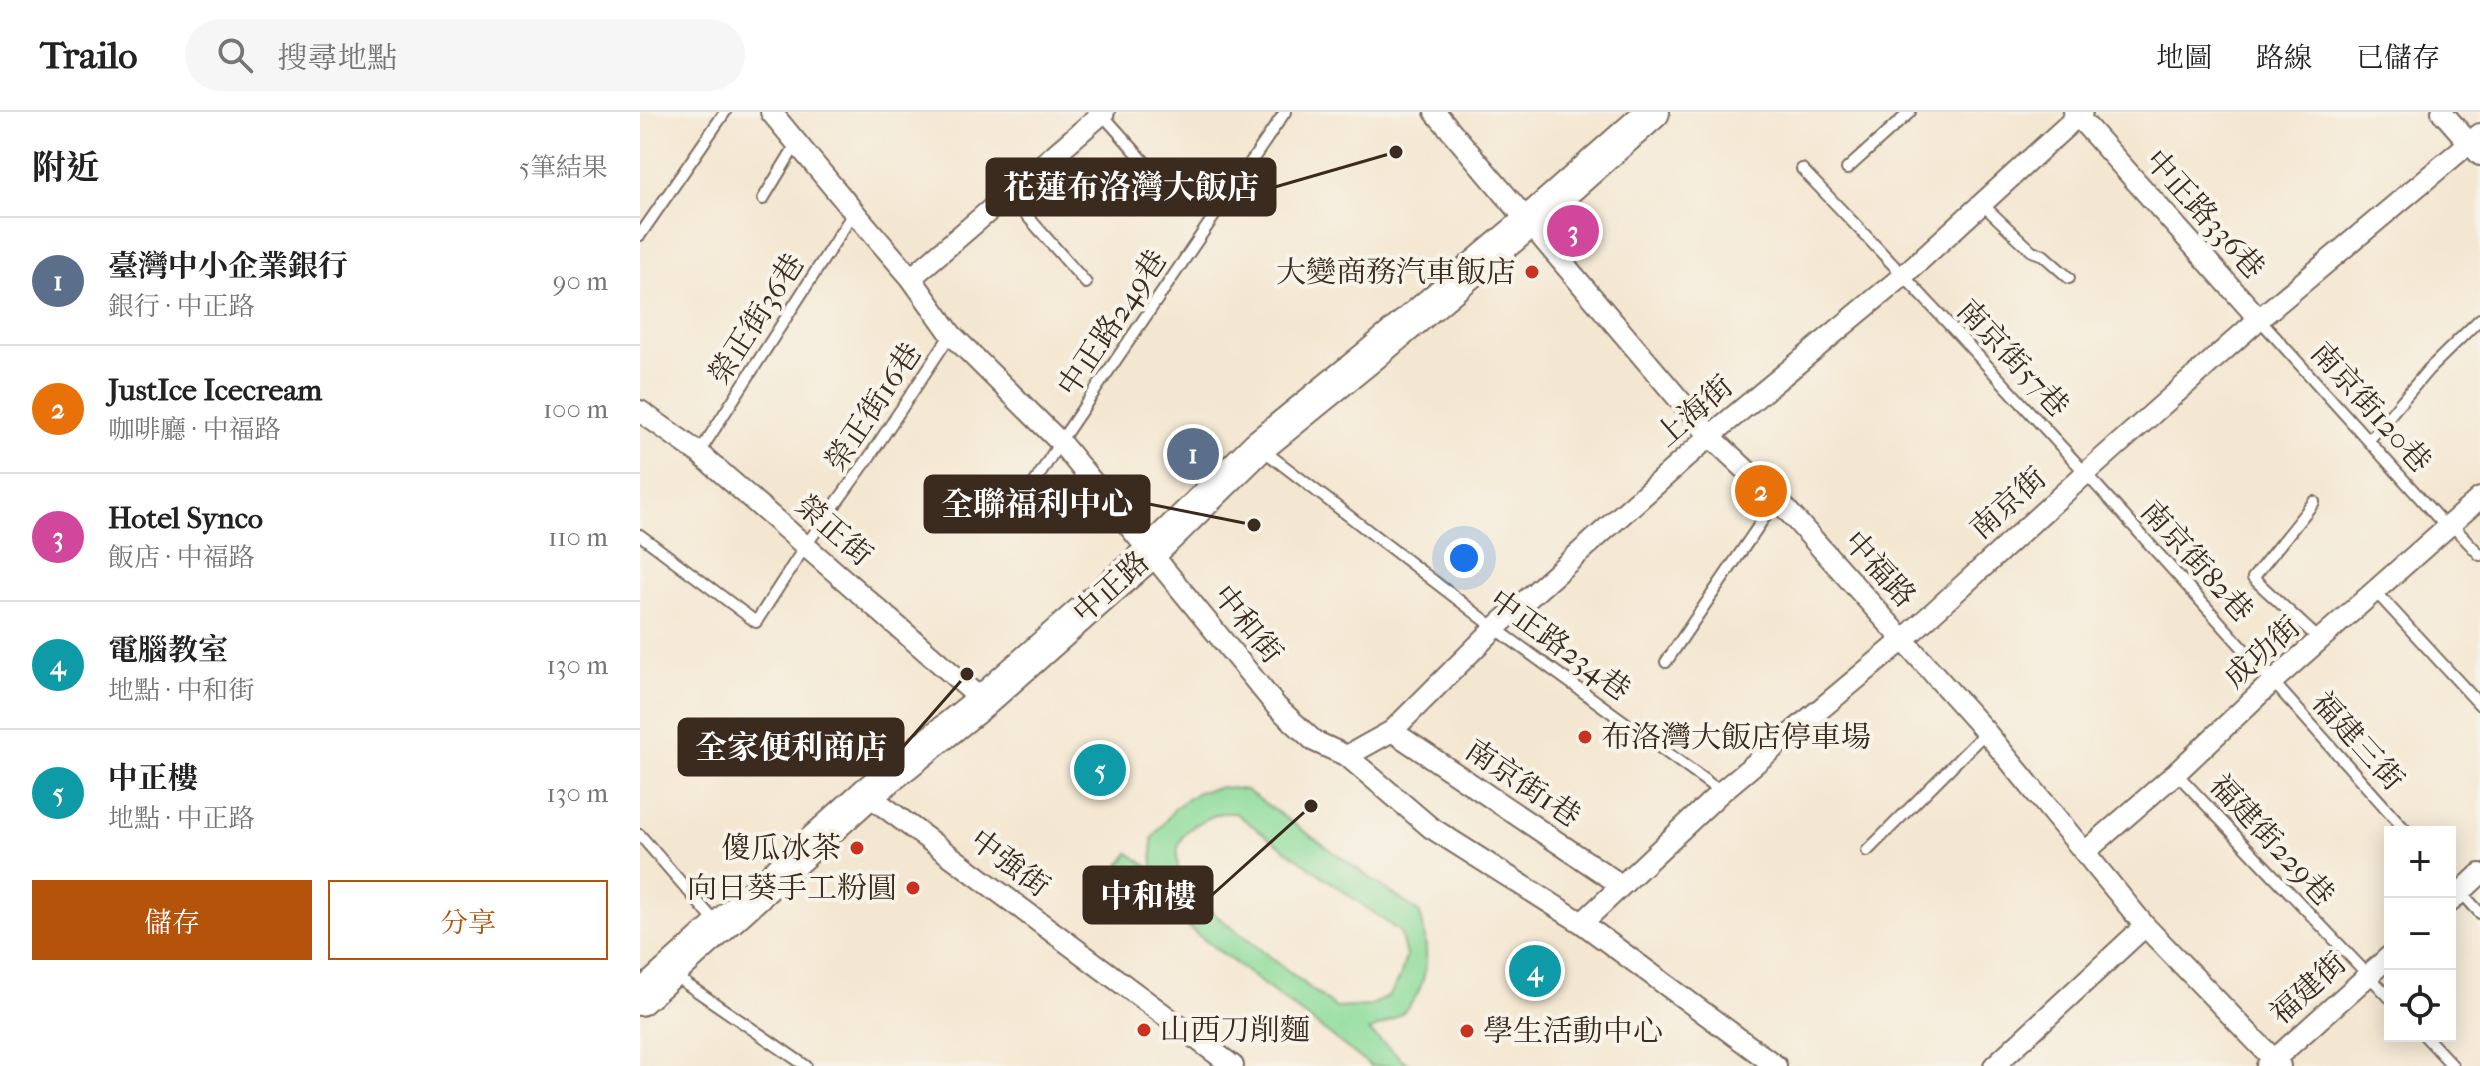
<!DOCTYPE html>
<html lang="zh-TW">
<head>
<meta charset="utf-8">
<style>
	:root { --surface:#fff; --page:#f6f6f6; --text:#222; --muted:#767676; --line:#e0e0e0; --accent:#b45309 }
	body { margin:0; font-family:"IM FELL French Canon","Noto Serif TC",serif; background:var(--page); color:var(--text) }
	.controls { position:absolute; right:24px; bottom:24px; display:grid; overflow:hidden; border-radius:0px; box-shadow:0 4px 20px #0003 }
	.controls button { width:72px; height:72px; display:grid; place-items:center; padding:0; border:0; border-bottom:2px solid var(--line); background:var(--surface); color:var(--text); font:40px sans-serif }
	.you { position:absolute; left:824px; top:446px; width:28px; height:28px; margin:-20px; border:6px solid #fff; border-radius:50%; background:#1a73e8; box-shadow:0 0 0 12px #1a73e833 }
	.badge { display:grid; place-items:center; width:52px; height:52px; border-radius:50%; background:var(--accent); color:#fff; font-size:26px; font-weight:700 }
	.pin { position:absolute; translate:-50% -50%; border:4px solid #fff; box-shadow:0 2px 8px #0006 }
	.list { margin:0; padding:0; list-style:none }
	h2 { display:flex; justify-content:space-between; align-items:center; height:104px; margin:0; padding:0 32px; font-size:34px }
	h2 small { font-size:26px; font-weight:400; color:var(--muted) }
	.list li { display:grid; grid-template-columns:52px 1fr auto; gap:24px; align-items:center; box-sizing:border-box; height:128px; padding:0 32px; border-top:2px solid var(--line) }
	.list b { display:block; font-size:30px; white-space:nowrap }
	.list p { margin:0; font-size:26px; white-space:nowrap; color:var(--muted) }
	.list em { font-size:26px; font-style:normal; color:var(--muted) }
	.actions { display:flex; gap:16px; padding:24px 32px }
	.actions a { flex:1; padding:18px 0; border:2px solid var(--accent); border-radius:0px; text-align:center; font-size:28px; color:var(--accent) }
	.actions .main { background:var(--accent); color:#fff }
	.icon { flex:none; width:44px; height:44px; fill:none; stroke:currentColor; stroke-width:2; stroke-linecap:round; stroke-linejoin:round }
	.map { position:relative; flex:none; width:1840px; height:954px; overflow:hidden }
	header { display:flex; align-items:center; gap:48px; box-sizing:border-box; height:112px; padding:0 40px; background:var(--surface); border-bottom:2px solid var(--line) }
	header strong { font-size:38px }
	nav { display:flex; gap:44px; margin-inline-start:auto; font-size:28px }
	.search { width:560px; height:72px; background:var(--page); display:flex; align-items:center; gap:20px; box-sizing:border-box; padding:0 28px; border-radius:44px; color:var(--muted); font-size:30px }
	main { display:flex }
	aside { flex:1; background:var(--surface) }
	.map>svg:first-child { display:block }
	.green { fill:#8bdb9a; stroke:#63825c; stroke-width:2; fill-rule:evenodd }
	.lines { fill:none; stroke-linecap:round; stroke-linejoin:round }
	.service-casing { stroke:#7c6c5d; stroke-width:14 }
	.minor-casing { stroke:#7c6c5d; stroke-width:24 }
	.primary-casing { stroke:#7c6c5d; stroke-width:36 }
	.service { stroke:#fff; stroke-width:10 }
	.minor { stroke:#fff; stroke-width:20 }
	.primary { stroke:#fff; stroke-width:32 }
	.poi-dot { fill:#c8321e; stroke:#f7f3e8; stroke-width:3 }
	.labels { text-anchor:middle; stroke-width:8; stroke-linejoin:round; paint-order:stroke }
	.street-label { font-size:30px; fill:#3b2a1e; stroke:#f7f3e8 }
	.poi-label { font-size:30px; fill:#3b2a1e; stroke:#f7f3e8; text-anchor:end }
	.leader { fill:none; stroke:#3b2a1e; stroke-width:3 }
	.callout-dot { fill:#3b2a1e; stroke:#f7f3e8; stroke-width:3 }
	.callout { fill:#3b2a1e; stroke:#3b2a1e; stroke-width:3 }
	.callout-label { font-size:32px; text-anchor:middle; font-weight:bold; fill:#fff }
</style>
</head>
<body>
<header>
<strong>Trailo</strong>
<div class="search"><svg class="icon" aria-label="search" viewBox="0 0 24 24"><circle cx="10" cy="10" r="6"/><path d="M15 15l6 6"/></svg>搜尋地點</div>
<nav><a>地圖</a><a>路線</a><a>已儲存</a></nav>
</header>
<main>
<aside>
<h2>附近<small>5筆結果</small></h2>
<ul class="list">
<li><span class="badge" style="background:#5c6f8a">1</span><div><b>臺灣中小企業銀行</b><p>銀行 · 中正路</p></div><em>90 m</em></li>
<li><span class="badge" style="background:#e8710a">2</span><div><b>JustIce Icecream</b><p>咖啡廳 · 中福路</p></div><em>100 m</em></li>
<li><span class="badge" style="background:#d1479c">3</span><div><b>Hotel Synco</b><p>飯店 · 中福路</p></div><em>110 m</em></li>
<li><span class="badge" style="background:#0f9aa8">4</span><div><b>電腦教室</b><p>地點 · 中和街</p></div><em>130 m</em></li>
<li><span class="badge" style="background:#0f9aa8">5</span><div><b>中正樓</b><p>地點 · 中正路</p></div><em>130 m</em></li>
</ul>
<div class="actions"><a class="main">儲存</a><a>分享</a></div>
</aside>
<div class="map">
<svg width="1840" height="954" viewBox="0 0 1840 954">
	<rect width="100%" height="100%" fill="#f7f3e8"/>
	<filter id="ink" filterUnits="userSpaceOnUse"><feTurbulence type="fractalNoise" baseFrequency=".0125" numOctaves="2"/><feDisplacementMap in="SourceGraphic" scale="16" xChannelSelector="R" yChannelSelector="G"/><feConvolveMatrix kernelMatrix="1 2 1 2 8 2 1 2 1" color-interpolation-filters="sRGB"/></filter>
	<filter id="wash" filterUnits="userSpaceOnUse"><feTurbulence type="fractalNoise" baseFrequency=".006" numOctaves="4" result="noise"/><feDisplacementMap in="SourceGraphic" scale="32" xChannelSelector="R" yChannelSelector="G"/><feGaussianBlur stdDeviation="1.8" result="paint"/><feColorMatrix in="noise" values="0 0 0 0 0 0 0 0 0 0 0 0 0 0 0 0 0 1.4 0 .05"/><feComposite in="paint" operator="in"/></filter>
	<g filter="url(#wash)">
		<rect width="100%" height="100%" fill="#f4e7d1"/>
		<path class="green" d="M581 675 606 678 780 801C789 836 792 874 762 901 753 909 740 914 729 919L770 954H731L475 760 489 741 513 758 512 727 536 695 558 680ZM581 701H595L760 820 766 844 760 866 749 884 730 894 696 896 543 778C530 733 537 717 581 701Z"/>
	</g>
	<g filter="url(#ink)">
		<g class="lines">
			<g class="service-casing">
				<path id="service" d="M462 2 519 66
					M1162 57C1370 273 1568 497 1767 720
					M1207 57 1270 0
					M368 82 446 171
					M123 87 157 31
					M1342 92 1392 139 1403 143 1429 166
					M0 123 85 0
					M1619 207 1807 416
					M1729 328 1788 258 1840 207
					M623 338 855 516 1081 680
					M59 341 214 100
					M1674 390 1613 466 1680 528
					M382 391 420 330 645 0
					M1811 412 1840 443
					M0 423 116 510 166 433 228 347 311 222
					M1736 480 1840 593
					M1026 550 1137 387
					M1536 661 1750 886
					M0 723 77 812
					M1227 739 1346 620
					M1810 768 1840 801
					M32 862 166 954
					M1785 924 1813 954"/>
			</g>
			<g class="minor-casing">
				<path id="minor" d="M131 0 214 100 271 166 311 222 420 330 637 595 674 629 707 644 790 715 942 811 1136 954
					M795 0 1070 324 1137 387 1346 620 1505 814 1640 954
					M1434 0 1619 207
					M1802 0 1840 43
					M271 166 464 0
					M0 299 59 341 343 589
					M752 619 981 773
					M707 644 752 619 855 516 1070 324 1264 163 1442 0
					M227 682 593 954
					M1445 740 1536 661 1633 569 1840 386
					M1810 790 1840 762
					M942 811 1081 680 1263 528 1446 361 1619 207 1840 22
					M1354 954 1505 814
					M1627 954 1750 844"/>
			</g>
			<g class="primary-casing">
				<path id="primary" d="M0 887 227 682 343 589 511 440 618 335 730 244 890 109 1013 0"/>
			</g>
			<use href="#service" class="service"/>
			<use href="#minor" class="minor"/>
			<use href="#primary" class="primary"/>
		</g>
	</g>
	<g class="poi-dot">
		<circle cx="892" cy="160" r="8"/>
		<circle cx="945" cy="625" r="8"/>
		<circle cx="217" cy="736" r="8"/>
		<circle cx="273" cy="776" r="8"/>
		<circle cx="504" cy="918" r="8"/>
		<circle cx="827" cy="919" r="8"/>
	</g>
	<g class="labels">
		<g class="street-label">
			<text transform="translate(1565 102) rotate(48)" y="10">中正路336巷</text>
			<text transform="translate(116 207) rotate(-57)" y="10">榮正街36巷</text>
			<text transform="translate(472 211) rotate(-56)" y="10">中正路249巷</text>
			<text transform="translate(1373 246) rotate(47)" y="10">南京街57巷</text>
			<text transform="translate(233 295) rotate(-56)" y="10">榮正街16巷</text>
			<text transform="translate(1731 295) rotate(48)" y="10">南京街120巷</text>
			<text transform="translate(1054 299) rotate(-41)" y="10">上海街</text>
			<text transform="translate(1368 391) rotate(-42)" y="10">南京街</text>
			<text transform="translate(194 418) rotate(41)" y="10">榮正街</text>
			<text transform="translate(1557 449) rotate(48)" y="10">南京街82巷</text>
			<text transform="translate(1240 457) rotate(48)" y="10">中福路</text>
			<text transform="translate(471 475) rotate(-42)" y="10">中正路</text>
			<text transform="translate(608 512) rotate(51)" y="10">中和街</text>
			<text transform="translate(920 533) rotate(36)" y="10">中正路234巷</text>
			<text transform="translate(1622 540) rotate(-42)" y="10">成功街</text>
			<text transform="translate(1718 629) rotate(48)" y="10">福建三街</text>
			<text transform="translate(883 671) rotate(34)" y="10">南京街1巷</text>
			<text transform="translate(1632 728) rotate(47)" y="10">福建街229巷</text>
			<text transform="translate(370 751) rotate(37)" y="10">中強街</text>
			<text transform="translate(1668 876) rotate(-42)" y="10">福建街</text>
		</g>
		<g class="poi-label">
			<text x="876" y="170">大變商務汽車飯店</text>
			<text x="961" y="635" text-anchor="start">布洛灣大飯店停車場</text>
			<text x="201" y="746">傻瓜冰茶</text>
			<text x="257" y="786">向日葵手工粉圓</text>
			<text x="520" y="928" text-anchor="start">山西刀削麵</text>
			<text x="843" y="929" text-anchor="start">學生活動中心</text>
		</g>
	</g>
	<path class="leader" d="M756 40L635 75M614 413L509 392M327 562L263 635M671 694L572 783"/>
	<g class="callout-dot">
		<circle cx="756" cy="40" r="8"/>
		<circle cx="614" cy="413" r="8"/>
		<circle cx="327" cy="562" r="8"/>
		<circle cx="671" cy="694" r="8"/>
	</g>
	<g class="callout">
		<rect x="347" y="47" width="288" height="56" rx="8"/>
		<rect x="285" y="364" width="224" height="56" rx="8"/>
		<rect x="39" y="607" width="224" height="56" rx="8"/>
		<rect x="444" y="755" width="128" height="56" rx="8"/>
	</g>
	<g class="callout-label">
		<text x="491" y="86">花蓮布洛灣大飯店</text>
		<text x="397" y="403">全聯福利中心</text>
		<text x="151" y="646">全家便利商店</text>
		<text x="508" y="795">中和樓</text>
	</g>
</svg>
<div class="controls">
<button>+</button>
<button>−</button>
<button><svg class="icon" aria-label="locate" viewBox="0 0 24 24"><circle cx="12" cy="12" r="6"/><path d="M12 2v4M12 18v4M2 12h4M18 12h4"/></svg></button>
</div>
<div class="you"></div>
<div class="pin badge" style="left:553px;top:342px;background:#5c6f8a">1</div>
<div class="pin badge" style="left:1121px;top:379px;background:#e8710a">2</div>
<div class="pin badge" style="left:933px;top:119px;background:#d1479c">3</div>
<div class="pin badge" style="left:895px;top:859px;background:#0f9aa8">4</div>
<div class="pin badge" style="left:460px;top:658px;background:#0f9aa8">5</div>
</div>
</main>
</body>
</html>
